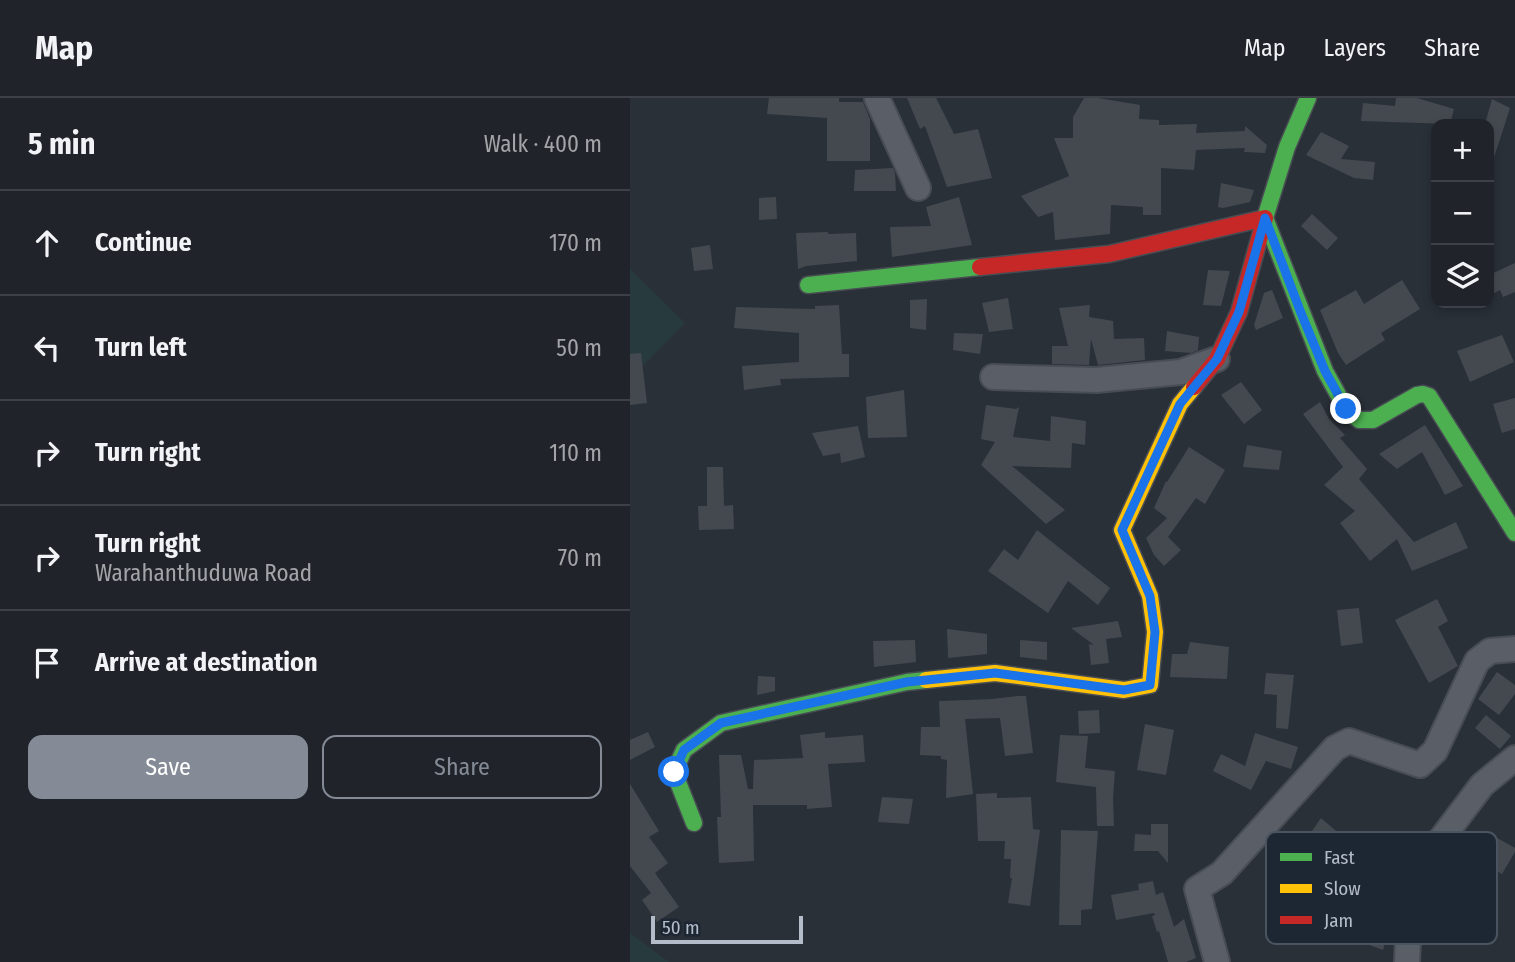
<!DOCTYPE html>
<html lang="en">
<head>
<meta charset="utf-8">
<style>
	:root { --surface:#20242a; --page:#282c32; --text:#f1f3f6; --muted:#a2a4a8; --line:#3d4147; --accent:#848b96 }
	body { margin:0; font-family:"Fira Sans Condensed",sans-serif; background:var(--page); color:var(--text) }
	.controls { position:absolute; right:21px; top:21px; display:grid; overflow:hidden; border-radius:14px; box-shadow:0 4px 10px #0003 }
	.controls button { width:63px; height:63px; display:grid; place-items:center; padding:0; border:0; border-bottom:2px solid var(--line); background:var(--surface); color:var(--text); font:35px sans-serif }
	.scale { position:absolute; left:21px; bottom:18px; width:152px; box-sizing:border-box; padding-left:7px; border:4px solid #b4bcc9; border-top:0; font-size:19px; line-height:24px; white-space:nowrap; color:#b4bcc9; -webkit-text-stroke:5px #1d2633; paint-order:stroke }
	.stop { position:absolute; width:21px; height:21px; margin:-16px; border:5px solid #1a73e8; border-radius:50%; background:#fff }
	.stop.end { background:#1a73e8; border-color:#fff; box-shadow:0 2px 7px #0008 }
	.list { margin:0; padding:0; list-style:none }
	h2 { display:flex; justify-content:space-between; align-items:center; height:91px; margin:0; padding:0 28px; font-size:30px }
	h2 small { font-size:23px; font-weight:400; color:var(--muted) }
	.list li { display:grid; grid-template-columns:46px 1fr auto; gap:21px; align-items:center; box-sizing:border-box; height:105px; padding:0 28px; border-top:2px solid var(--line) }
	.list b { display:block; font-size:26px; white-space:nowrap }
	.list p { margin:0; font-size:23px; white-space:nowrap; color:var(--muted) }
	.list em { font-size:23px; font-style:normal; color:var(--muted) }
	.actions { display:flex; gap:14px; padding:21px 28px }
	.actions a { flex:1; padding:16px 0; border:2px solid var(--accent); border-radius:14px; text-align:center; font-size:24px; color:var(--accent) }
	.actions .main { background:var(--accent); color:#fff }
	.icon { flex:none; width:38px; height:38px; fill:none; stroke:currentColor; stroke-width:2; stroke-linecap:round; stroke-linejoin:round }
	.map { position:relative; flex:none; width:885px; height:864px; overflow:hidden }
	header { display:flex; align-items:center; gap:42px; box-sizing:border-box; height:98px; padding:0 35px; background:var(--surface); border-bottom:2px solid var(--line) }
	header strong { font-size:33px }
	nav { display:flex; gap:38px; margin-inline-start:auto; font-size:24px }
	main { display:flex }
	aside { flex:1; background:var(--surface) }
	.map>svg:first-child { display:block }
	.green { fill:#273a3e }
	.building { fill:#444950 }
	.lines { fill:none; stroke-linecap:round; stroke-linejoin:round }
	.street-casing { stroke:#484c53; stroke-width:28 }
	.fast-casing { stroke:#484c53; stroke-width:19 }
	.slow-casing { stroke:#484c53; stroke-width:19 }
	.jam-casing { stroke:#484c53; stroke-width:19 }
	.street { stroke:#5a5e66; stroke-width:24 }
	.fast { stroke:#4caf50; stroke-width:16 }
	.slow { stroke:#ffc107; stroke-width:16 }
	.jam { stroke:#c62828; stroke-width:16 }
	.route { stroke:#1a73e8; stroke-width:9 }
	.key { fill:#1d2633; stroke:#4a5360; stroke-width:2 }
	.key-label { font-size:19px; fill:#b4bcc9 }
</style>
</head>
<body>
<header>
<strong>Map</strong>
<nav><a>Map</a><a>Layers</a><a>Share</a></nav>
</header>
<main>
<aside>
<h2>5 min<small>Walk · 400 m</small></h2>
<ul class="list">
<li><svg class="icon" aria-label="ahead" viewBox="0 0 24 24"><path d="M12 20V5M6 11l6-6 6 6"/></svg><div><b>Continue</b></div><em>170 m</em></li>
<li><svg class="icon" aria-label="left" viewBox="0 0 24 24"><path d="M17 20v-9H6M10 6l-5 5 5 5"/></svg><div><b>Turn left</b></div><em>50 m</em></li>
<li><svg class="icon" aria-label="right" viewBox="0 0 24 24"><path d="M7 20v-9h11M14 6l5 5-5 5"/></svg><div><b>Turn right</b></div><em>110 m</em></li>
<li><svg class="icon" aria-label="right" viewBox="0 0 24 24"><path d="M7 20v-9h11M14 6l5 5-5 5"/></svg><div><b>Turn right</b><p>Warahanthuduwa Road</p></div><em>70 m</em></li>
<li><svg class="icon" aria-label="arrive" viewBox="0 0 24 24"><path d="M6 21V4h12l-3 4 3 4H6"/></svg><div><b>Arrive at destination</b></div></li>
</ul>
<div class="actions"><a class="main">Save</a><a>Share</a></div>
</aside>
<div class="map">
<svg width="885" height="864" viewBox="0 0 885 864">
	<rect width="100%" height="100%" fill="#2a3038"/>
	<path class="green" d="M0 171 55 225 0 281Z
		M0 835 39 864H0Z"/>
	<path class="building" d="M139 0H209V4H233L240 21V63H197V20L137 16Z
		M277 0H306L324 36 348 31 362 80 317 89 295 28 290 31Z
		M454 0H468L510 7 509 21 529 22V27L567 26 566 35 615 33V28L637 47 635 55 614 54 615 50 566 52 564 72 531 70V117H513V109L481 107 480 136 425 142 423 114 408 119 391 98 439 78 424 40H443V19Z
		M766 0H787L824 11 820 26 731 23 733 5 765 8Z
		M862 1 880 10 862 66 859 65V26H855Z
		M691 34 719 48 711 61 745 64 743 82 724 80 676 57Z
		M263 70 265 75 266 93H224L225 72Z
		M591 85 624 92 620 104 593 110 588 109Z
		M146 99 147 121 129 122V100Z
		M329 99 342 147 262 159 260 129 301 128 296 109Z
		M682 116 708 140 697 152 671 128Z
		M198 134V136L226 135 227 163 176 168 168 171 166 135Z
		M80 147 83 171 64 173 61 150Z
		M885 165V194L873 199 870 192 859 198V177Z
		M578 172 600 173 591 208 573 207Z
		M772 182 790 211 751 235 755 242 716 267 708 255 690 212 726 192 734 206Z
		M642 192 653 220 626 232 624 227 634 195Z
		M378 200 383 231 359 234 352 205Z
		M297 201 296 232 280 230V202Z
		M209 207 212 256H219V279L150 281 151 287 114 292 112 268 169 264V235L104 230 106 209 185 211V208Z
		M460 207 459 219 483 223 484 241 514 240 515 262 468 267 461 241 459 267 422 266V248H438L429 210Z
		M537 233 569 239 568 252 561 255 535 253Z
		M324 235 353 236 350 256 323 252Z
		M872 237 884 264 840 284 827 253Z
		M11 255 17 305 0 307V256Z
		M611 284 632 312 614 326 591 297Z
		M274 292 277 339 238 340 236 299Z
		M885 300V331L872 335 863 306Z
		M690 304 699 321 715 337 710 340 737 371 729 381 784 444 826 424 838 450 782 473 767 441 740 463 710 425 725 413 694 387 713 369 673 316Z
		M356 307 386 311 389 309 383 339 420 343 421 318 456 323 455 347 442 345 441 370 382 368 435 412 416 426 351 367 365 344 351 341Z
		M795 327 833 388 815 397 792 354 767 371 749 356Z
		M228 328 235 359 211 365 210 355 193 358 182 335Z
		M617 347 652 353 649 372 613 369Z
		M559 349 595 372 575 406 566 400 538 439 551 452 534 468 524 457 516 440 537 420 524 410 536 383 537 384Z
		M77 369H93L94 408 103 407 104 431 69 432 68 408H77Z
		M407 432 480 490 468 507 438 483 418 515 358 473 374 451 388 462Z
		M807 501 818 523 808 529 828 568 799 585 765 522Z
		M729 510 733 545 711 548 707 512Z
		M488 523 492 539 476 541 479 565 461 567 459 546 464 547 441 530Z
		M317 531 357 536V556L318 560Z
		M285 542 286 564 244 569 243 543Z
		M390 542 417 544V562L390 559Z
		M560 544 599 549 597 581 540 579 542 556H557Z
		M867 574 885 587V596L869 617 848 601Z
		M636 575 664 577 658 631 646 630 647 597 634 596Z
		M128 578 145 579V593L127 597Z
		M388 598H396L403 655 375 658 370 620 335 621 343 696 316 700 317 662 311 661V658L290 657 291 629H310L309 603 362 601Z
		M469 612 470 635 449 636 448 613Z
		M856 617 881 638 870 651 845 630Z
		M515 626 544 632 536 677 507 672Z
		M18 634 25 649 0 662V642Z
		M195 634V640L233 637 235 664 198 666 202 709 177 711V707H123L124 763 89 765 87 719H91L89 657H111L118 691H123L124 662 173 660 170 637Z
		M625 635 668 649 661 671 636 663 621 692 583 673 591 656 615 668Z
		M430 637 458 638 455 670 485 673 483 700 484 728H467L466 689 426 684Z
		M0 686 29 733 19 739 38 765 25 775 49 809 27 824 12 802 21 795 0 768Z
		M367 695V700L401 699 403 731 410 732 400 808 378 805 382 780H380L381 761H374L375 743H348L346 696Z
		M252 699 283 701 279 726 248 724Z
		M691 720 719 744 697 768 695 767 673 793 656 779 677 754 671 749Z
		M521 726H538V765L528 753H504L505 736 521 737Z
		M431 732 468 733 462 811 451 812V827H429Z
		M860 736 885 750V754L872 776 845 761Z
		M759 737 789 752 779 777 776 775 753 852 726 842 752 763 747 761Z
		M523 783 526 797 533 794 544 829 554 821 566 860 556 864H538L529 833 527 834 522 818 525 817 524 815 486 822 481 797 509 792 508 786Z"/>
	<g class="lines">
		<g class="street-casing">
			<path id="street" d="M247 0 288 90
				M363 279 466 282 551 274 587 261
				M587 864 567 791 592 775 705 650 719 643 790 667 805 653 847 563 860 553 885 551
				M777 864 779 819 806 748 852 687 885 660"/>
		</g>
		<g class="fast-casing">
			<path id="fast" d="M678 0 657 49 635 120 695 273 716 311 729 322H743L787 297 793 296 799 298 885 435
				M178 187 350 169
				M64 725 44 674 54 652 91 625 277 584 296 582"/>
		</g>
		<g class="slow-casing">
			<path id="slow" d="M296 582 365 575 494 592 520 587 525 534 520 498 492 432 550 306 564 289"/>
		</g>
		<g class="jam-casing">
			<path id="jam" d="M350 169 479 156 635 120 609 214 587 261 564 289"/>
		</g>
		<use href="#street" class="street"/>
		<use href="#fast" class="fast"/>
		<use href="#slow" class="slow"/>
		<use href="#jam" class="jam"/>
	</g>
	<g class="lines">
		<path class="route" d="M44 674 54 652 91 625 277 584 365 575 494 592 520 587 525 534 520 498 492 432 550 306 587 261 609 214 635 120 671 215 695 273 716 311"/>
	</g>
	<rect x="636" y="734" width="231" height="112" rx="10" class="key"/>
	<rect x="650" y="755" width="32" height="8" fill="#4caf50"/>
	<rect x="650" y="786" width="32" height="9" fill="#ffc107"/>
	<rect x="650" y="818" width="32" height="8" fill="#c62828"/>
	<g class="key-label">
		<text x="694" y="766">Fast</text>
		<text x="694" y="797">Slow</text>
		<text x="694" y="829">Jam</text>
	</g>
</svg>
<div class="controls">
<button>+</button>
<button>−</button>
<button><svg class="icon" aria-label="layers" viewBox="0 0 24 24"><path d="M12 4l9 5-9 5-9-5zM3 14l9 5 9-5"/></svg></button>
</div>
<div class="scale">50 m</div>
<div class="stop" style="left:44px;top:674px"></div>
<div class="stop end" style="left:716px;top:311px"></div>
</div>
</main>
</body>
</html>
